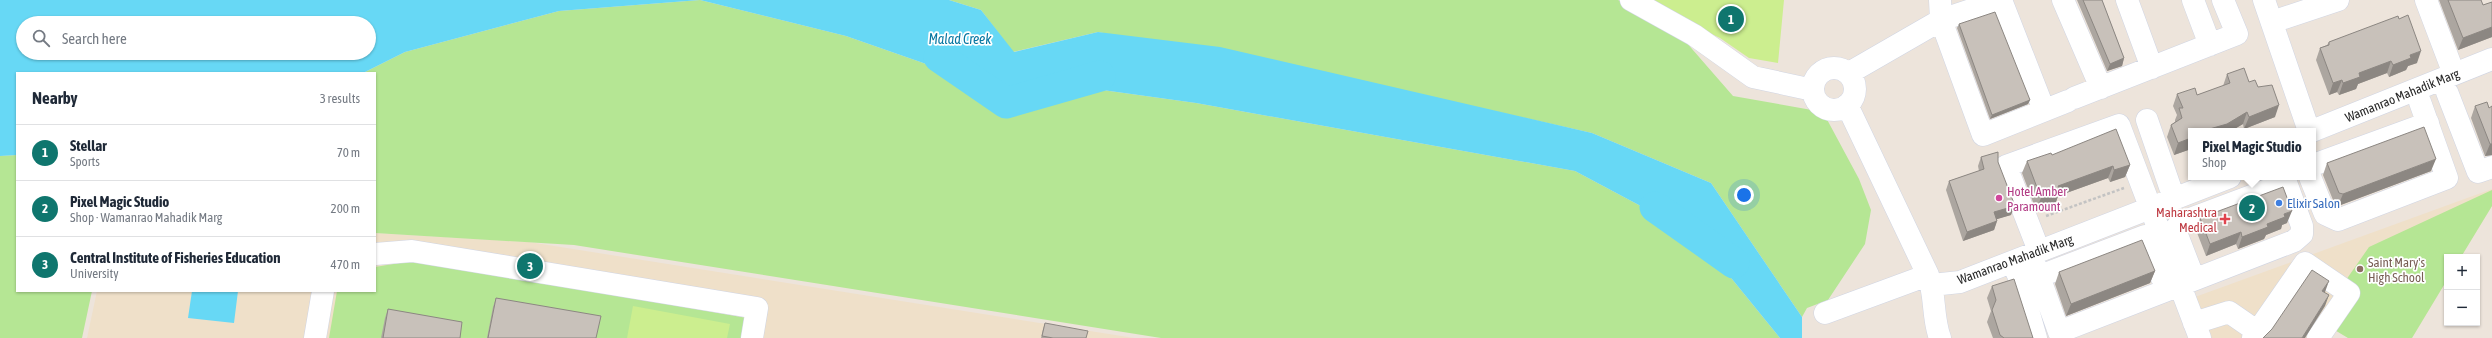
<!DOCTYPE html>
<html lang="en">
<head>
<meta charset="utf-8">
<style>
	:root { --surface:#fff; --page:#f2f2f3; --text:#1f2937; --muted:#747a83; --line:#e0e1e3; --accent:#0f766e }
	body { margin:0; font-family:"Asap Condensed",sans-serif; background:var(--page); color:var(--text) }
	.controls { position:absolute; right:12px; bottom:12px; display:grid; overflow:hidden; border-radius:0px; box-shadow:0 1px 3px #0004 }
	.controls button { width:36px; height:36px; display:grid; place-items:center; padding:0; border:0; border-bottom:1px solid var(--line); background:var(--surface); color:var(--text); font:20px sans-serif }
	.you { position:absolute; left:1744px; top:195px; width:14px; height:14px; margin:-10px; border:3px solid #fff; border-radius:50%; background:#1a73e8; box-shadow:0 0 0 6px #1a73e833 }
	.badge { display:grid; place-items:center; width:26px; height:26px; border-radius:50%; background:var(--accent); color:#fff; font-size:13px; font-weight:700 }
	.pin { position:absolute; translate:-50% -50%; border:2px solid #fff; box-shadow:0 1px 4px #0006 }
	.popup { position:absolute; left:2188px; top:128px; width:128px; height:52px; box-sizing:border-box; display:grid; place-content:center; border-radius:0px; background:var(--surface); filter:drop-shadow(0 1px 3px #0005); font-size:13px; white-space:nowrap; color:var(--muted) }
	.popup b { font-size:15px; color:var(--text) }
	.popup::after { content:''; position:absolute; left:50%; top:100%; margin-left:-8px; border:8px solid transparent; border-top-color:var(--surface) }
	.list { margin:0; padding:0; list-style:none }
	h2 { display:flex; justify-content:space-between; align-items:center; height:52px; margin:0; padding:0 16px; font-size:17px }
	h2 small { font-size:13px; font-weight:400; color:var(--muted) }
	.list li { display:grid; grid-template-columns:26px 1fr auto; gap:12px; align-items:center; box-sizing:border-box; height:56px; padding:0 16px; border-top:1px solid var(--line) }
	.list b { display:block; font-size:15px; white-space:nowrap }
	.list p { margin:0; font-size:13px; white-space:nowrap; color:var(--muted) }
	.list em { font-size:13px; font-style:normal; color:var(--muted) }
	.icon { flex:none; width:22px; height:22px; fill:none; stroke:currentColor; stroke-width:2; stroke-linecap:round; stroke-linejoin:round }
	.map { position:relative; flex:none; width:2492px; height:338px; overflow:hidden }
	.search { position:absolute; background:var(--surface); box-shadow:0 1px 3px #0004; left:16px; top:16px; width:360px; height:44px; display:flex; align-items:center; gap:10px; box-sizing:border-box; padding:0 14px; border-radius:22px; color:var(--muted); font-size:15px }
	.panel { position:absolute; background:var(--surface); box-shadow:0 1px 3px #0004; left:16px; top:72px; width:360px; height:220px; border-radius:0px }
	.map>svg:first-child { display:block }
	.education { fill:#efe0c9 }
	.green { fill:#b5e694 }
	.pitch { fill:#ccee8f }
	.water { fill:#67d8f5; fill-rule:evenodd }
	.lines { fill:none; stroke-linecap:round; stroke-linejoin:round }
	.river { stroke:#67d8f5; stroke-width:31 }
	.minor-casing { stroke:#d0d5e3; stroke-width:23 }
	.path { stroke:#c3c3c3; stroke-width:2.5; stroke-dasharray:3 2; stroke-linecap:butt }
	.minor { stroke:#fff; stroke-width:22 }
	.wall { fill:#aca6a0 }
	.shaded-wall { fill:#8c8782 }
	.building { fill:#c8c1ba; stroke:#8c8782 }
	.hotel-dot { fill:#d1479c; stroke:#fff; stroke-width:1.5 }
	.shop-dot { fill:#3f7fe0; stroke:#fff; stroke-width:1.5 }
	.health-dot { fill:#e0444e; stroke:#fff; stroke-width:1.5 }
	.education-dot { fill:#8d6e63; stroke:#fff; stroke-width:1.5 }
	.labels { text-anchor:middle; stroke-width:3.5; stroke-linejoin:round; paint-order:stroke }
	.street-label { font-size:13px; fill:#2a2a2a; stroke:#fff }
	.hotel-label { font-size:13px; fill:#b23c85; stroke:#fff; text-anchor:start }
	.shop-label { font-size:13px; fill:#366cbe; stroke:#fff; text-anchor:start }
	.health-label { font-size:13px; fill:#be3a42; stroke:#fff; text-anchor:end }
	.education-label { font-size:13px; fill:#785e54; stroke:#fff; text-anchor:start }
	.water-label { font-size:14px; font-style:italic; fill:#0676a1; stroke:#fff }
</style>
</head>
<body>
<div class="map">
<svg width="2492" height="338" viewBox="0 0 2492 338">
	<rect width="100%" height="100%" fill="#ede4db"/>
	<path class="education" d="M2492 189V206L2461 257H2447V280L2412 338H2348L2334 329 2327 338H2212L2195 297Z
		M375 233 529 242 1134 338H87L97 291H375Z"/>
	<path class="green" d="M700 0 846 36 992 87 1088 88 1196 103 1575 171 1697 236 1780 338H1161L574 245 375 233V73H363L405 52 559 11Z
		M949 0H1618L1679 34 1733 96 1823 112 1859 179 1871 210 1865 244 1828 300 1807 308 1802 317 1711 183 1592 133 1427 96 1098 32 1013 52 981 10Z
		M17 155V291H92L82 338H0V156Z
		M2492 190V206L2461 257H2447V280L2412 338H2348L2333 329 2359 289 2346 280 2369 247Z
		M417 260 747 318 743 338H329L337 291H375V267Z"/>
	<path class="pitch" d="M1639 0H1784L1778 63 1749 58 1720 38Z
		M633 306 730 324 727 338H627Z"/>
	<path class="water" d="M0 0H949L981 10 1014 52 1098 32 1220 47 1592 133 1711 183 1802 317V338H1780L1697 236 1575 171 1196 103 1088 88 992 87 846 36 700 0 559 11 405 52 363 73H17V155L0 156ZM23 23H369V53H23Z
		M192 291H238L234 323 188 318Z"/>
	<g class="lines">
		<path class="river" d="M939 57 1006 103 1100 76
			M1655 207 1734 263"/>
		<g class="minor-casing">
			<path id="minor" d="M1631 0 1694 35 1753 77 1813 90
				M1940 0 1941 20 1983 135 2068 101
				M2001 0 2044 110
				M2063 0 2101 88
				M2127 0 2152 68
				M2193 0 2210 45
				M2264 0 2309 131
				M2426 0 2454 74
				M2272 22 2338 0
				M1813 89a21 21 0 1 1 42 0a21 21 0 1 1-42 0Z
				M1849 73 1941 20 2001 0
				M2447 92 2478 172 2492 167
				M2074 98 2237 34 2223 0
				M1847 105 1928 275C1936 295 1932 317 1940 338
				M2147 120 2170 187
				M2312 131 2492 59
				M2313 165 2428 123
				M2310 177 2325 214 2338 220 2447 178 2420 102
				M2039 251 2006 166 2119 125 2200 338
				M375 254 412 251 757 308 752 338
				M2031 254 2059 332 2294 241 2302 234V226L2284 177
				M2012 262 2018 275 2036 338
				M2040 276 2145 236 2162 278
				M2194 279 2177 235V227L2182 222 2286 183
				M1932 285 1960 282 2230 177
				M1825 313 1928 275
				M2194 323 2229 312 2258 332
				M315 338 323 291
				M2253 338 2305 263 2349 293 2318 338"/>
		</g>
		<path class="path" d="M2046 216 2124 188"/>
		<use href="#minor" class="minor"/>
	</g>
	<path class="wall" d="M2077 0H2102L2124 58 2122 66 2107 71Z
		M2439 0H2481L2483 5 2492 2V37L2458 50Z
		M1959 24 2030 100 2028 104 1990 119 1957 28Z
		M2329 42 2417 63 2408 66 2406 70 2389 77 2387 73 2358 84 2356 89 2339 95 2337 92 2329 95 2316 60 2320 48 2327 45Z
		M2227 74 2249 82 2258 87 2275 117 2244 129 2243 124 2231 131H2191V149L2174 155 2167 137 2171 125 2175 122V120L2177 115 2173 106 2177 94 2197 95 2223 86Z
		M2475 106 2489 108 2492 155 2485 156 2471 118Z
		M2052 155 2130 165 2125 177 2110 182 2108 178 2058 196 2056 202 2036 210 2022 173 2027 161Z
		M1981 157 1998 162 2011 215 1996 219 1997 221 1994 230 1963 241 1946 190 1949 181 1979 171 1978 166Z
		M2327 163 2431 171 2338 206 2335 205 2323 175Z
		M2200 218 2287 223 2282 225 2281 229 2266 235 2264 239 2238 249 2236 244 2206 256 2196 230Z
		M2155 271 2150 283 2066 316 2055 284 2059 272Z
		M1992 286 2033 338H1993L1987 322 1991 311 1987 298Z
		M496 298 596 338H487L493 307Z
		M388 309 460 338H381L385 318Z
		M1045 323 1086 338H1041L1043 329Z"/>
	<path class="shaded-wall" d="M2492 27V37L2458 50 2463 38Z
		M2421 51 2417 63 2408 66 2406 70 2389 77 2393 65 2410 55Z
		M2124 58 2122 66 2107 71 2110 64Z
		M2391 61 2387 73 2358 84 2356 89 2339 95 2343 83 2359 73Z
		M2342 80 2337 92 2329 95 2333 83Z
		M2030 100 2028 104 1990 119 1992 115Z
		M2279 105 2275 117 2244 129 2249 117Z
		M2247 112 2243 124 2231 131H2205L2206 130Z
		M2191 138V149L2174 155 2178 143Z
		M2490 144H2492V155L2485 156Z
		M2436 159 2431 171 2338 206 2343 194Z
		M2130 165 2125 177 2110 182 2114 170Z
		M2113 166 2108 178 2058 196 2056 202 2036 210 2041 198 2058 186Z
		M2015 206 2011 215 1991 221 1994 212Z
		M2292 211 2287 223 2282 225 2281 229 2266 235 2264 239 2238 249 2242 237 2267 224 2284 214Z
		M1997 221 1994 230 1963 241 1967 232Z
		M2241 232 2236 244 2206 256 2210 244Z
		M2155 271 2150 283 2066 316 2071 304Z
		M2329 281 2325 292 2318 302 2322 291Z
		M2329 295 2325 306 2305 338H2302Z"/>
	<path class="building" d="M2083 0H2102L2124 58 2110 64Z
		M2448 0H2481L2483 5 2492 2V27L2463 38Z
		M1995 12 2030 100 1992 115 1959 24Z
		M2408 15 2421 51 2410 55 2411 58 2393 65 2391 61 2359 73 2360 77 2343 83 2342 80 2333 83 2320 48 2329 45V42L2398 16 2399 19Z
		M2244 68 2249 82 2255 80 2258 87 2272 85 2279 105 2249 117 2247 112 2227 124 2206 130V131H2191V138L2178 143 2171 125 2182 118 2179 108H2183L2177 94 2195 88 2197 95 2230 83 2227 74Z
		M2487 102 2489 108 2492 106V144H2490L2475 106Z
		M2424 127 2436 159 2343 194 2339 193 2327 163Z
		M2116 129 2130 165 2114 170 2113 166 2058 186 2060 190 2041 198 2027 161 2051 153 2052 155Z
		M1998 152V162L2015 206 1994 212 1997 221 1967 232 1949 181 1984 169 1981 157Z
		M2283 187 2292 211 2284 214 2285 217 2267 224 2268 227 2242 237 2241 232 2210 244 2200 218Z
		M2142 240 2155 271 2071 304 2059 272Z
		M2312 270 2329 281 2322 291 2329 295 2302 338H2263L2272 329Z
		M2014 279 2033 338H2004L2000 335 1992 310 1996 300 1992 286Z
		M496 298 601 316 596 338H488Z
		M388 309 462 322 460 338H383Z
		M1045 323 1088 331 1086 338H1053L1042 336Z"/>
	<circle class="hotel-dot" cx="1999" cy="198" r="4"/>
	<circle class="shop-dot" cx="2279" cy="203" r="4"/>
	<path class="health-dot" d="M2223 213h4v4h4v4h-4v4h-4v-4h-4v-4h4z"/>
	<circle class="education-dot" cx="2360" cy="269" r="4"/>
	<g class="labels">
		<g class="street-label">
			<text transform="translate(2402 95) rotate(-22)" y="5">Wamanrao Mahadik Marg</text>
			<text transform="translate(2015 259) rotate(-20)" y="5">Wamanrao Mahadik Marg</text>
		</g>
		<g class="hotel-label">
			<text x="2007" y="196">Hotel Amber<tspan x="2007" dy="15">Paramount</tspan></text>
		</g>
		<g class="shop-label">
			<text x="2287" y="208">Elixir Salon</text>
		</g>
		<g class="health-label">
			<text x="2217" y="217">Maharashtra<tspan x="2217" dy="15">Medical</tspan></text>
		</g>
		<g class="education-label">
			<text x="2368" y="267">Saint Mary's<tspan x="2368" dy="15">High School</tspan></text>
		</g>
		<g class="water-label">
			<text x="960" y="44">Malad Creek</text>
		</g>
	</g>
</svg>
<div class="controls">
<button>+</button>
<button>−</button>
</div>
<div class="you"></div>
<div class="pin badge" style="left:1731px;top:19px">1</div>
<div class="pin badge" style="left:2252px;top:208px">2</div>
<div class="popup"><b>Pixel Magic Studio</b>Shop</div>
<div class="pin badge" style="left:530px;top:266px">3</div>
<div class="search"><svg class="icon" aria-label="search" viewBox="0 0 24 24"><circle cx="10" cy="10" r="6"/><path d="M15 15l6 6"/></svg>Search here</div>
<section class="panel">
<h2>Nearby<small>3 results</small></h2>
<ul class="list">
<li><span class="badge">1</span><div><b>Stellar</b><p>Sports</p></div><em>70 m</em></li>
<li><span class="badge">2</span><div><b>Pixel Magic Studio</b><p>Shop · Wamanrao Mahadik Marg</p></div><em>200 m</em></li>
<li><span class="badge">3</span><div><b>Central Institute of Fisheries Education</b><p>University</p></div><em>470 m</em></li>
</ul>
</section>
</div>
</body>
</html>
